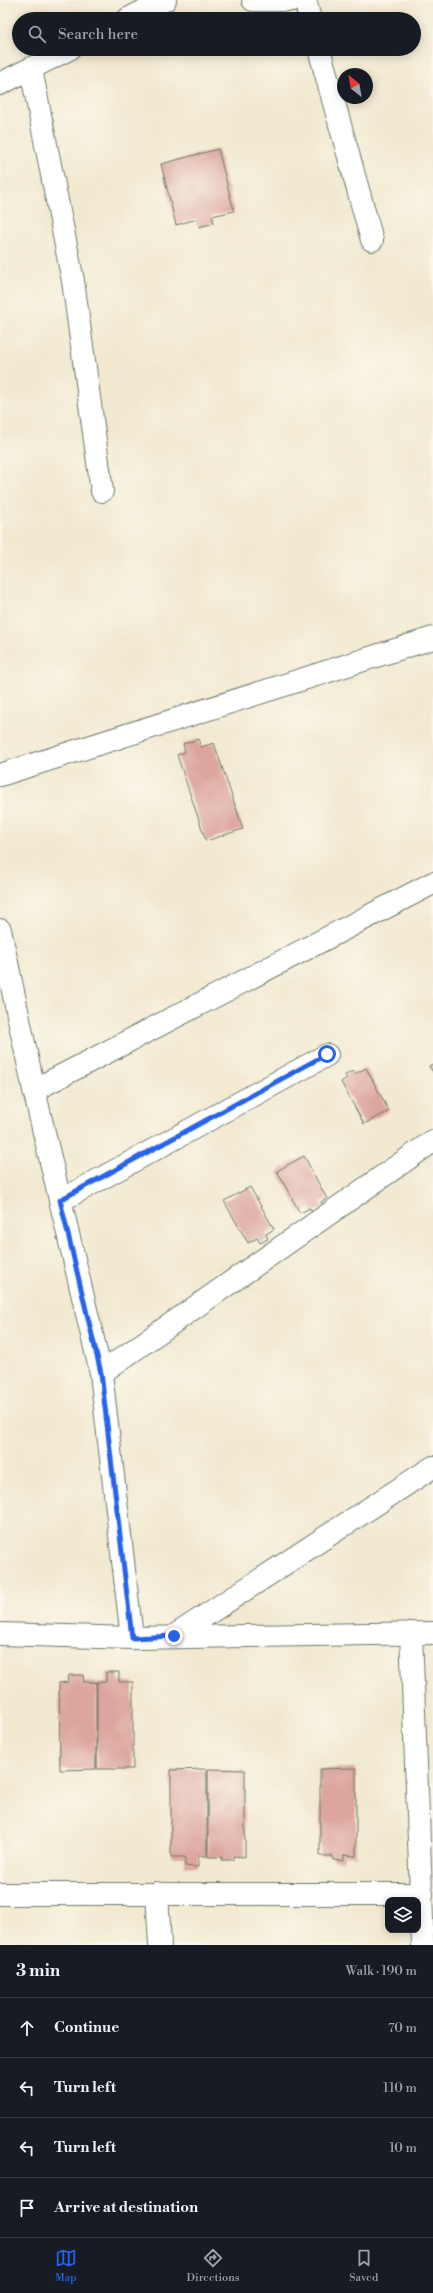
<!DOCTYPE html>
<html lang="en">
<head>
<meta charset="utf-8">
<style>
	:root { --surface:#171b24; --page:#242831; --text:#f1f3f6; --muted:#9ea1a6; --line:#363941; --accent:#2563eb }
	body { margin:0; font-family:"Libre Bodoni",serif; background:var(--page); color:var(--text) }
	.controls { position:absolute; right:12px; bottom:12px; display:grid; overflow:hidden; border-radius:8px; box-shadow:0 2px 10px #0003 }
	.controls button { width:36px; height:36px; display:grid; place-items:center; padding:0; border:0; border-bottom:1px solid var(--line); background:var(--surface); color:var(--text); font:20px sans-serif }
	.compass { position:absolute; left:337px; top:68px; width:36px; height:36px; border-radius:50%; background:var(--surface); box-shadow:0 2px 10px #0003; rotate:329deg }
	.stop { position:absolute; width:12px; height:12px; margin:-9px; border:3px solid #2563eb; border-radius:50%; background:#fff }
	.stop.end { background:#2563eb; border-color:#fff; box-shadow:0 1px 4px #0008 }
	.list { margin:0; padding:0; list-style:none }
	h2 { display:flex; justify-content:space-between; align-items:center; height:52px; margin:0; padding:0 16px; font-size:17px }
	h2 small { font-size:13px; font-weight:400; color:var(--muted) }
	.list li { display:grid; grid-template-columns:26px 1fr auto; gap:12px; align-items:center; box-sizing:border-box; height:60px; padding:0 16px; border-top:1px solid var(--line) }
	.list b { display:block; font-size:15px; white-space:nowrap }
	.list em { font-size:13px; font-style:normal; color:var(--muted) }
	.icon { flex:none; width:22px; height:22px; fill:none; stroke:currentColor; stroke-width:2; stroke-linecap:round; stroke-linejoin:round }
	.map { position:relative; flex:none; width:433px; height:1945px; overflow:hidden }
	.search { position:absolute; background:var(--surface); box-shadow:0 2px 10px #0003; left:12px; right:12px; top:12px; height:44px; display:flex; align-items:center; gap:10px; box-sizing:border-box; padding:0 14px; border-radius:22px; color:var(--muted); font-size:15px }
	.sheet { height:292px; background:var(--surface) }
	nav { display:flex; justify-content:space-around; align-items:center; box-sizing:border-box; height:56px; border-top:1px solid var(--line); background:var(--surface); font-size:11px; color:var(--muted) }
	nav a { display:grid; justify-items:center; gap:2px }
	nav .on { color:var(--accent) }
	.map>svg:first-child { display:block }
	.building { fill:#dca59d }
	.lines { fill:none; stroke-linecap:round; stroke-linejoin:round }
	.minor-casing { stroke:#69796b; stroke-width:24 }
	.minor { stroke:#fff; stroke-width:22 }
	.route { stroke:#2563eb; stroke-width:5 }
</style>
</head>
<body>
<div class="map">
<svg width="433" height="1945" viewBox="0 0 433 1945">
	<rect width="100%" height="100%" fill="#fbf7ec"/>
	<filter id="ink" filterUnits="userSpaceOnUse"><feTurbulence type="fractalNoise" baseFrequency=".025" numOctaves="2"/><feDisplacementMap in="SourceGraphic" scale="8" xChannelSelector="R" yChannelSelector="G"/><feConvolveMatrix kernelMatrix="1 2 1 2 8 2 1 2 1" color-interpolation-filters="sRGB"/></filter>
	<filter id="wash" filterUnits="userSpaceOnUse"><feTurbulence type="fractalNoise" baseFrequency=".012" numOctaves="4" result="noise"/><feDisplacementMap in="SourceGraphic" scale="16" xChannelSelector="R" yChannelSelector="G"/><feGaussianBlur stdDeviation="0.9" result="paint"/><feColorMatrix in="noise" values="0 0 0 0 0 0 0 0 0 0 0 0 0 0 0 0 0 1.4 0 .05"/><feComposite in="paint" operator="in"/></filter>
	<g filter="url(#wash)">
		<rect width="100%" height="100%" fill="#f2e9d0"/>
		<g id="blocks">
			<path class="building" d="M218 149 234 211 212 216 214 223 199 227 197 219 176 225 161 164Z
				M198 739 201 747 214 743 243 829 206 841 177 755 185 752 183 744Z
				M433 1064V1072L429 1066Z
				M366 1068 389 1111 364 1124 341 1082 347 1078 345 1075 353 1071 355 1074Z
				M304 1156 327 1199 321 1202 324 1207 313 1213 310 1208 300 1213 277 1171Z
				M250 1187 274 1229 266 1234 268 1239 260 1243 257 1238 248 1243 224 1201Z
				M106 1672H119V1682H133V1769H97V1682H106Z
				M69 1675H83L84 1682H96V1769L60 1770 59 1683 68 1682Z
				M356 1768V1856L344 1855V1861L333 1860V1856H320V1769Z
				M207 1769V1856H198V1867L185 1866V1857H171V1770Z
				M208 1769 245 1770V1857L233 1856V1860H221L222 1857H208Z"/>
		</g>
	</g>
	<g filter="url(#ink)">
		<use href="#blocks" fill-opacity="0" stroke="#69796b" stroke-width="1"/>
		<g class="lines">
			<g class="minor-casing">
				<path id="minor" d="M253 0H292
					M305 0 310 19
					M128 19 165 0
					M319 49 372 240
					M31 69 73 281 102 491
					M0 84 69 49
					M0 775 433 638
					M0 930 34 1090 101 1373 132 1638
					M34 1090 433 883
					M60 1201 327 1055
					M101 1373 433 1141
					M411 1633 423 1945
					M0 1634 132 1638 433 1633
					M174 1636 433 1467
					M157 1893 160 1945
					M0 1894H422"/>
			</g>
			<use href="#minor" class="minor"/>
		</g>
	</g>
	<g class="lines" filter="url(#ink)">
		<path class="route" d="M174 1636 132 1638 101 1373 60 1200 327 1054"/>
	</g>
</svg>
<div class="controls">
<button><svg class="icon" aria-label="layers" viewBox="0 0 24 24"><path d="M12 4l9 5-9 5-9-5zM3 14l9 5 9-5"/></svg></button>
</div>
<svg class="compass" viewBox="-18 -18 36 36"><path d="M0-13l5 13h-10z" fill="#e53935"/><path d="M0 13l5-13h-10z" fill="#9ea1a6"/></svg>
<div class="stop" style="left:327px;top:1054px"></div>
<div class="stop end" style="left:174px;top:1636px"></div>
<div class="search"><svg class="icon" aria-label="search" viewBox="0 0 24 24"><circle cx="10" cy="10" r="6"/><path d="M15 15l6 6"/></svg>Search here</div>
</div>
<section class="sheet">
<h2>3 min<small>Walk · 190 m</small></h2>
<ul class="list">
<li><svg class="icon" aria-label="ahead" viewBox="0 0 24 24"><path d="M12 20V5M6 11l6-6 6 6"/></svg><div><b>Continue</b></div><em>70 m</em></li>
<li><svg class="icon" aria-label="left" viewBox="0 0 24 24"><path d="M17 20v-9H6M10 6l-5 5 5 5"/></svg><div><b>Turn left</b></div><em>110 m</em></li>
<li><svg class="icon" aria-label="left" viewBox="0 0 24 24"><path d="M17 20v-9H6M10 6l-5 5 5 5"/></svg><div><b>Turn left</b></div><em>10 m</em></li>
<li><svg class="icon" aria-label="arrive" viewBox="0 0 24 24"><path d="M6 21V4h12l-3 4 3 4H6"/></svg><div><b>Arrive at destination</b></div></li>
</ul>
</section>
<nav>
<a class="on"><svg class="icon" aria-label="map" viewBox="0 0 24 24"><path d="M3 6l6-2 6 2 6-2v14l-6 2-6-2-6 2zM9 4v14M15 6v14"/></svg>Map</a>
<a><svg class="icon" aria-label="directions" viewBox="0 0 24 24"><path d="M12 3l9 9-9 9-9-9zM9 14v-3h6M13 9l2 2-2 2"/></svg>Directions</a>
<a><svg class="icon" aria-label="saved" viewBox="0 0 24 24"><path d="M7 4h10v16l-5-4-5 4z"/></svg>Saved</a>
</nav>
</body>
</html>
